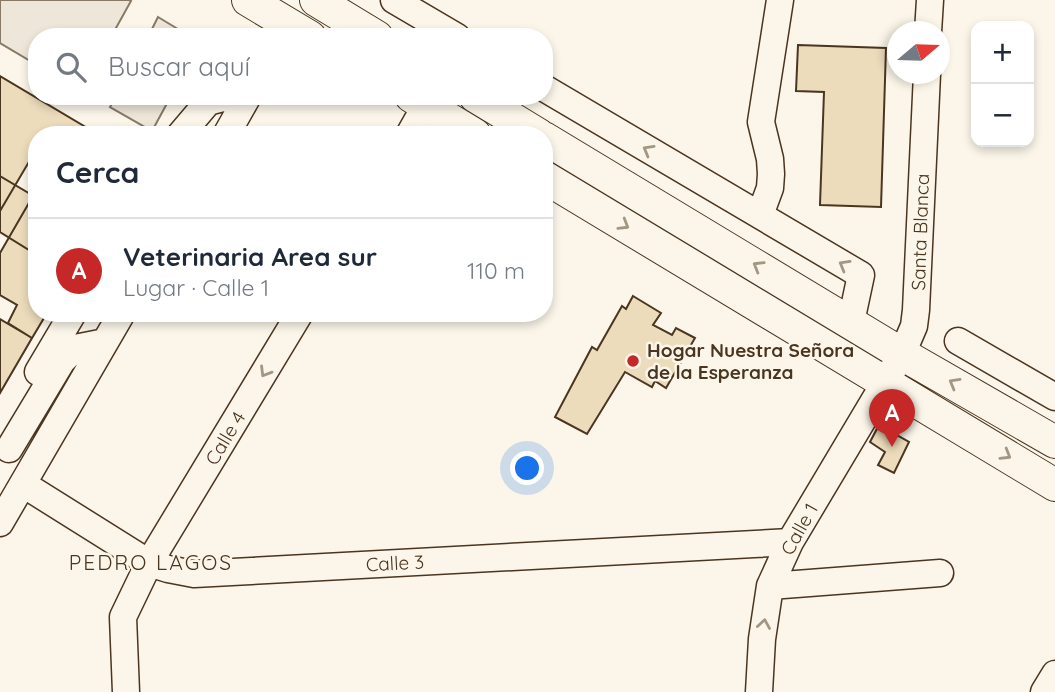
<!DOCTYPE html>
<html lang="es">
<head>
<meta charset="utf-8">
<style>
	:root { --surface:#fff; --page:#f2f2f3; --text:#1f2937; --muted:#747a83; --line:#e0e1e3; --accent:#c62828 }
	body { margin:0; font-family:Quicksand,sans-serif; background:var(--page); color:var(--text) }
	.controls { position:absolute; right:21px; top:21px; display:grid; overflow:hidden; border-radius:14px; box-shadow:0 4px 10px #0003 }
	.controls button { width:63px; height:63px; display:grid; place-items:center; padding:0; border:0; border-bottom:2px solid var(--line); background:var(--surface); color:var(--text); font:35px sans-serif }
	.compass { position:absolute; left:887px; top:21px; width:63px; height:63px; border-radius:50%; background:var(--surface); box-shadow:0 4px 10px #0003; rotate:71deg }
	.you { position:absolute; left:528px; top:469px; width:24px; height:24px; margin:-18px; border:5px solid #fff; border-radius:50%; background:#1a73e8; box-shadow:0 0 0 10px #1a73e833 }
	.badge { display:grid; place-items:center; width:46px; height:46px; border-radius:50%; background:var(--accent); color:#fff; font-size:23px; font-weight:700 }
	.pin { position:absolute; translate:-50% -58px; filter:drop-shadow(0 2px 4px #0008) }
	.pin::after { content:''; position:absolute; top:37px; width:24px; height:21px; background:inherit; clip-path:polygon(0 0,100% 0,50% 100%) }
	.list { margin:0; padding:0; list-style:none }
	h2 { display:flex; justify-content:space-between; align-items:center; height:91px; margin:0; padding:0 28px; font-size:30px }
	h2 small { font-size:23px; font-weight:400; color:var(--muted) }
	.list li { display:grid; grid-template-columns:46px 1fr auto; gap:21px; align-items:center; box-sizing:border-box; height:105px; padding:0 28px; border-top:2px solid var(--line) }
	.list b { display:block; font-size:26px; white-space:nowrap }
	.list p { margin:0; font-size:23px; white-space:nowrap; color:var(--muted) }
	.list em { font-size:23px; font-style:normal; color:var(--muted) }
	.icon { flex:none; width:38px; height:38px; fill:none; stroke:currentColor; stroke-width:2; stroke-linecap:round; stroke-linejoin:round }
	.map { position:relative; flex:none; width:1055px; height:692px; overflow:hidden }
	.search { position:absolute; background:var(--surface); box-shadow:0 4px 10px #0003; left:28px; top:28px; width:525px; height:77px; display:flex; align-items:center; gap:18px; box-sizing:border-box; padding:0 24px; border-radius:28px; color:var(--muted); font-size:26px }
	.panel { position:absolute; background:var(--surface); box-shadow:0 4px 10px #0003; left:28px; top:126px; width:525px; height:196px; border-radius:28px }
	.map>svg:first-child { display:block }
	.green { fill:#ede6d9; stroke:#887966; stroke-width:2 }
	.building { fill:#ecdcbc; stroke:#4a3520; stroke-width:2 }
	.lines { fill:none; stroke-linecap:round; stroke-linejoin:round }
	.minor-casing { stroke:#4a3520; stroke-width:29 }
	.major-casing { stroke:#4a3520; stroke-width:34 }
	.minor { stroke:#fbf6e9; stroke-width:26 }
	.major { stroke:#fbf6e9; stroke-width:32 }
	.oneway { stroke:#a29684 }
	.poi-dot { fill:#c62828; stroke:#fbf6e9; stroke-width:2.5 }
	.labels { text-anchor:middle; stroke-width:5; stroke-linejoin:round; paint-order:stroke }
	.street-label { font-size:19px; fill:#4a3520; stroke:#fbf6e9 }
	.poi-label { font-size:19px; font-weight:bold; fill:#4a3520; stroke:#fbf6e9; text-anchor:start }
	.neighbourhood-label { font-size:21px; letter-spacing:2px; fill:#4a3520; stroke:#fbf6e9 }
</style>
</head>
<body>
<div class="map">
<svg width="1055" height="692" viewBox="0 0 1055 692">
	<rect width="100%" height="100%" fill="#fbf6e9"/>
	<path class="green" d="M0 0H129L131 1 111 37H37V65L0 43Z
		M158 17 191 37H148Z
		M116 96H171L152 131 110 107Z"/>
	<path class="building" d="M798 45 886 48 881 207 820 205 824 92 796 91Z
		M0 76 99 135H37V164L30 160 0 211Z
		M0 176 37 198V255L0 232Z
		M37 189V313H47L32 338 8 323 17 305 0 295V253Z
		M633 296 661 313 653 325 672 335 676 328 695 338 666 388 655 381 652 387 625 372 587 434 555 417 592 347 597 350 622 306 626 309Z
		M0 319 32 338 0 393Z
		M879 425 909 442 894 473 878 465 885 452 870 442Z"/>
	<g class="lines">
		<g class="minor-casing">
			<path id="minor" d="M394 0 457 37
				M928 32 930 0
				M544 88 861 275 851 322
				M180 135 208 102 231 96
				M226 135 248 96
				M409 135 426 105
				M760 215 770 188 771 174 770 159 761 122 780 0
				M958 341 1055 397
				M38 372 73 313
				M9 449 62 361 75 348 105 342
				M23 484 149 563 168 569 194 574 790 542
				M0 523 122 313
				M770 586 940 573
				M126 692 123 617 149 563 300 313
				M759 692 762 639 770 586 790 542 902 354 914 326 916 310 927 74
				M1044 692 1055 674"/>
		</g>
		<g class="major-casing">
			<path id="major" d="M248 0 310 37
				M316 0 377 37
				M411 96 475 135
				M475 96 539 135
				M544 138 902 354 1055 442
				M544 177 1055 485"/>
		</g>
		<use href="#minor" class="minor"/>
		<use href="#major" class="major"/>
	</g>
	<defs><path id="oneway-chevron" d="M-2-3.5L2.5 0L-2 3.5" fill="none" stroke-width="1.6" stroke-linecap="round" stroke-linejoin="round" transform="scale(1.75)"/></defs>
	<g class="oneway">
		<use href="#oneway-chevron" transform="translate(648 150) rotate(-150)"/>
		<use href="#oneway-chevron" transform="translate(624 225) rotate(31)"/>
		<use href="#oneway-chevron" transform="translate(844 265) rotate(-150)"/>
		<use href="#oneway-chevron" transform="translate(758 266) rotate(-149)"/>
		<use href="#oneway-chevron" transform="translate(265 372) rotate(121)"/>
		<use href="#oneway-chevron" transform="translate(954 383) rotate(-150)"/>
		<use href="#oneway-chevron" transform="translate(1006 455) rotate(31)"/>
		<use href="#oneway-chevron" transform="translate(764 624) rotate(-81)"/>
	</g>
	<circle class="poi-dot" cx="633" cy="361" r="7"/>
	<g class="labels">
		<g class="street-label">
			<text transform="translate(920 232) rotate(-88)" y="7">Santa Blanca</text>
			<text transform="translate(225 438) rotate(-59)" y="7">Calle 4</text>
			<text transform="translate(799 529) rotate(-61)" y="7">Calle 1</text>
			<text transform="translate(395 563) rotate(-3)" y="7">Calle 3</text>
		</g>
		<g class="poi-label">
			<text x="647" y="357">Hogar Nuestra Señora<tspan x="647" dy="22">de la Esperanza</tspan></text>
		</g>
		<g class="neighbourhood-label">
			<text x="151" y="570">PEDRO LAGOS</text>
		</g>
	</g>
</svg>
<div class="controls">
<button>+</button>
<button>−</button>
</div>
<svg class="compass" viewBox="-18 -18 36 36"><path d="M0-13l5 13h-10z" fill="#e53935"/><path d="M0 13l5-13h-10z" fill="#747a83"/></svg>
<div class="you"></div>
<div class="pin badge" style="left:892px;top:447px">A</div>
<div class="search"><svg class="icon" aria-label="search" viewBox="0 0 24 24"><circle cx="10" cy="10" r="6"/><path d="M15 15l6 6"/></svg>Buscar aquí</div>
<section class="panel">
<h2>Cerca<small></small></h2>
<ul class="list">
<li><span class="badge">A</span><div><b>Veterinaria Area sur</b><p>Lugar · Calle 1</p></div><em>110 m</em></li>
</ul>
</section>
</div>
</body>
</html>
